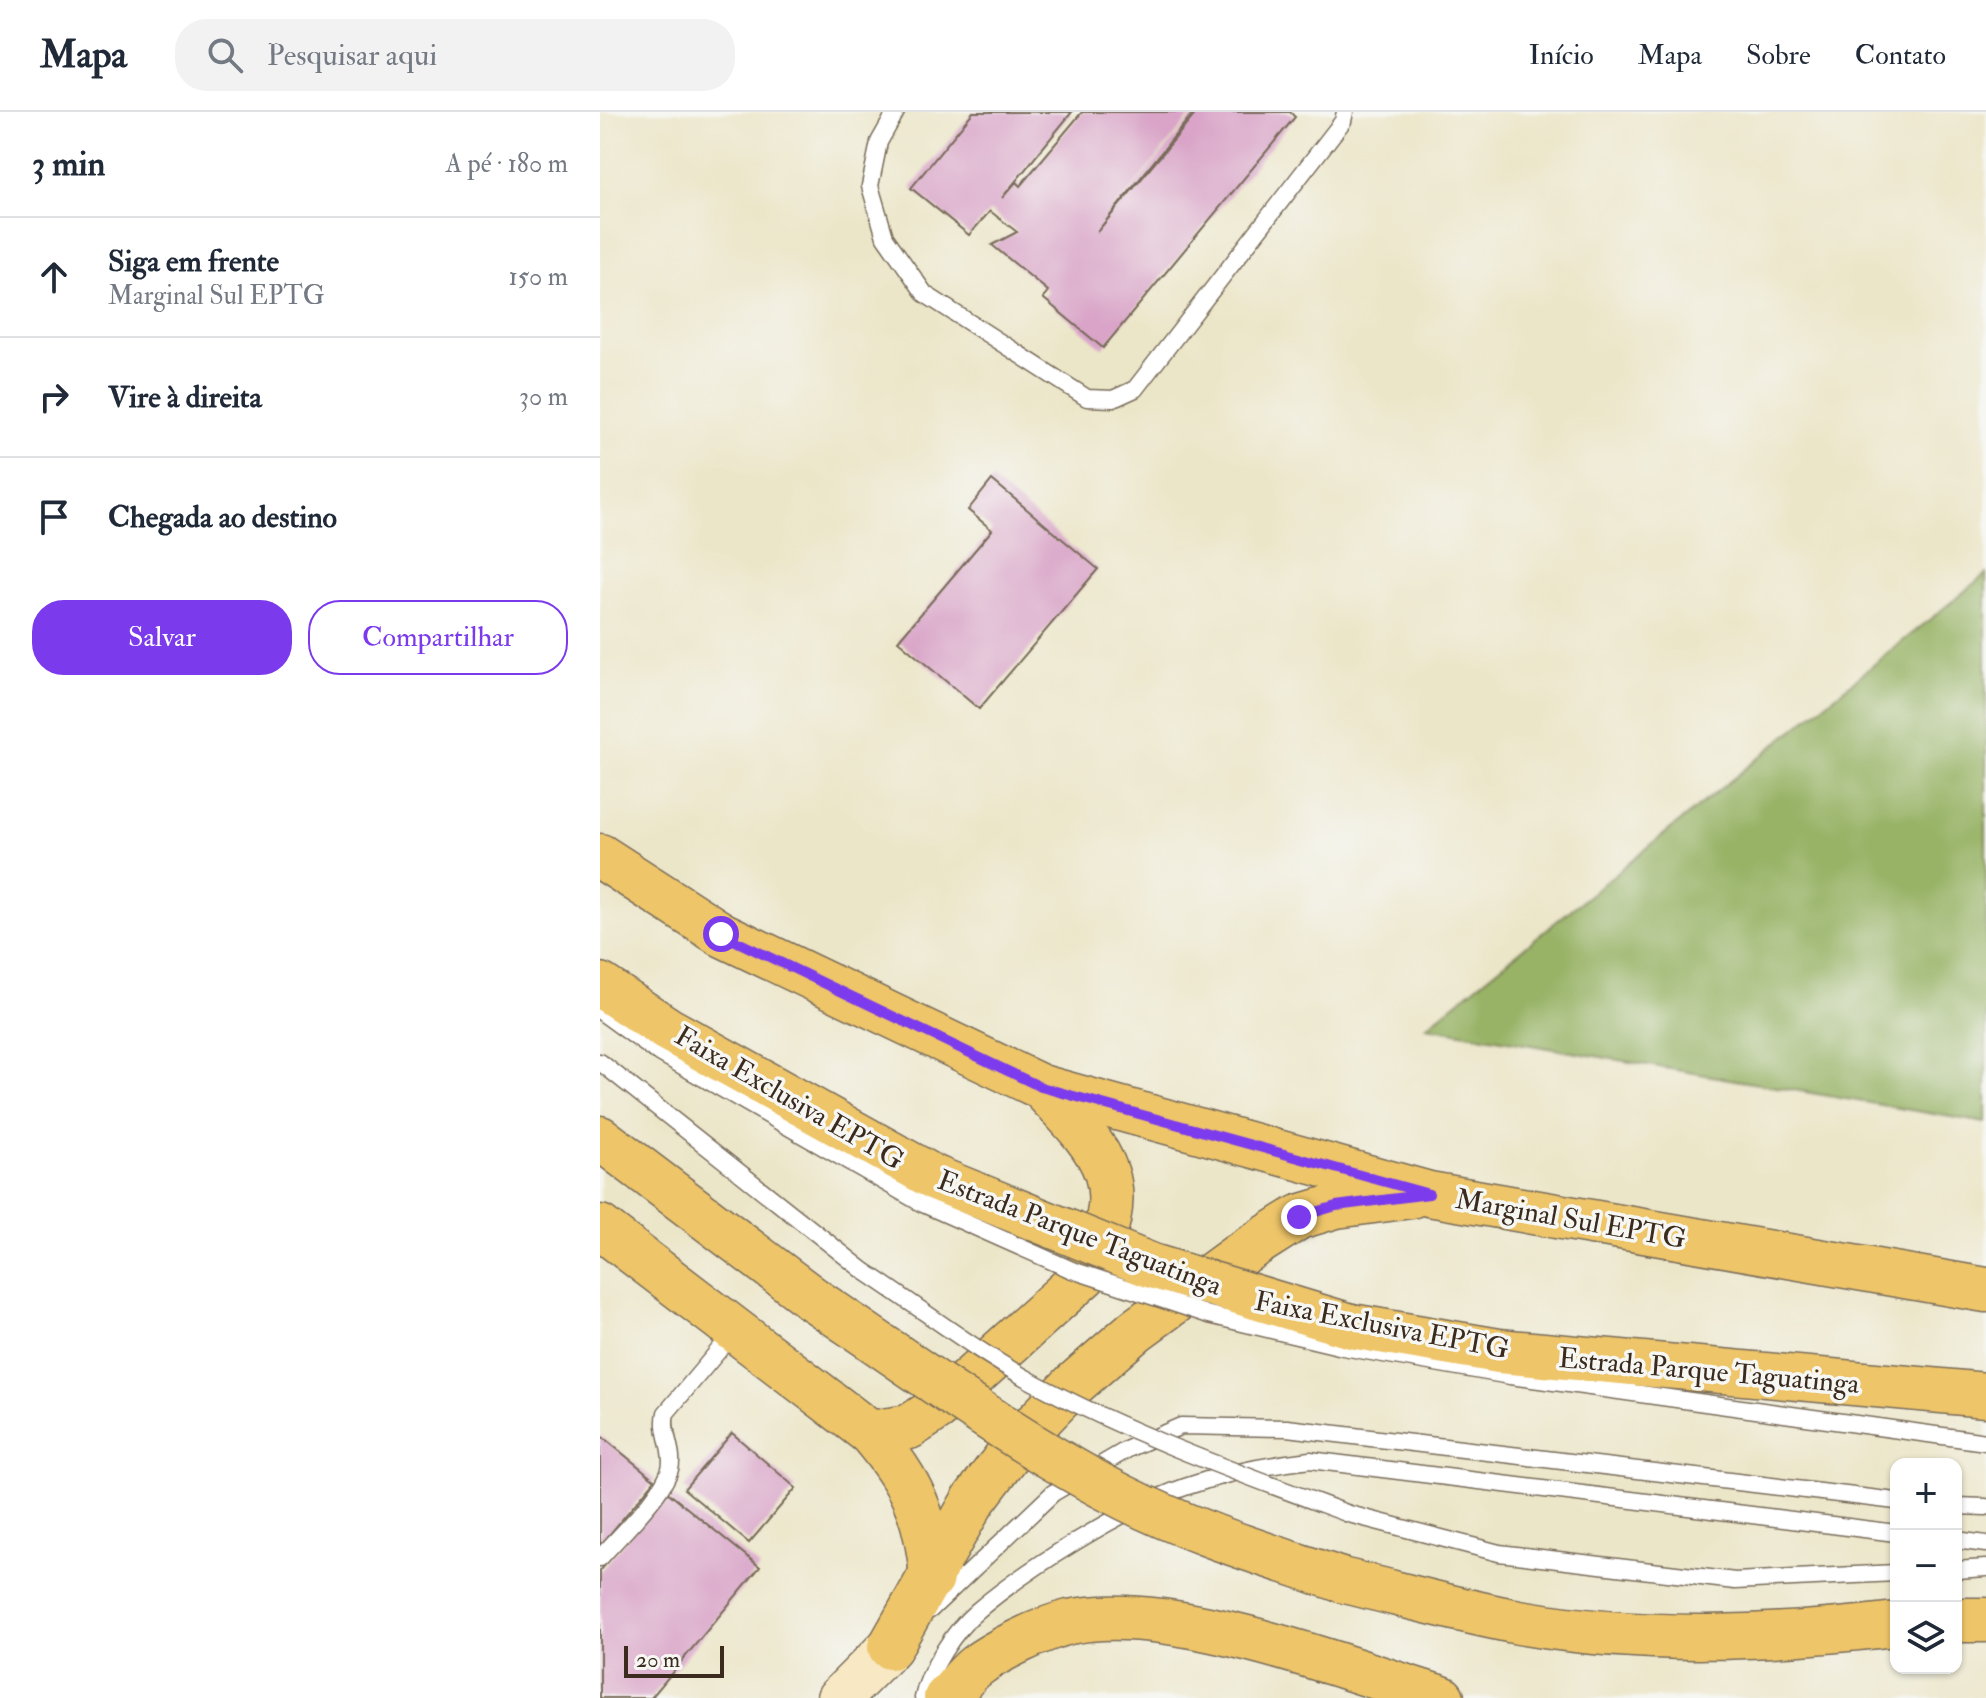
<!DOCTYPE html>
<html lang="pt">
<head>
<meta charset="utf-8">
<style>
	:root { --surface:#fff; --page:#f2f2f3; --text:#1f2937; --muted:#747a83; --line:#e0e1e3; --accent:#7c3aed }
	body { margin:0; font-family:"IM FELL Double Pica",serif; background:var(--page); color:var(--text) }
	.controls { position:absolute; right:24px; bottom:24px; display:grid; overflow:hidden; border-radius:16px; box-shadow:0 2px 6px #0004 }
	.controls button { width:72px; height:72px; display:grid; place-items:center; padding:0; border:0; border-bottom:2px solid var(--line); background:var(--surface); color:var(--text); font:40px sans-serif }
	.scale { position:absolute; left:24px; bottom:20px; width:100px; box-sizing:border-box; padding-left:8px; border:4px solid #3b2a1e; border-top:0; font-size:22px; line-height:28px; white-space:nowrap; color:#3b2a1e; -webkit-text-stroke:6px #f6f6f2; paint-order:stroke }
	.stop { position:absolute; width:24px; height:24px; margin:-18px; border:6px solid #7c3aed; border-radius:50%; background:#fff }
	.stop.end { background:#7c3aed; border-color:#fff; box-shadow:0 2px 8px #0008 }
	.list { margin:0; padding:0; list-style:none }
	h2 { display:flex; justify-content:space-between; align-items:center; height:104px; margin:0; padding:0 32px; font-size:34px }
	h2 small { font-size:26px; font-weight:400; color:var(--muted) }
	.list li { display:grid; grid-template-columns:52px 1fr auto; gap:24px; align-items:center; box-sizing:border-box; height:120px; padding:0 32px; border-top:2px solid var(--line) }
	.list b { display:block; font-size:30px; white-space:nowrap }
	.list p { margin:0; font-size:26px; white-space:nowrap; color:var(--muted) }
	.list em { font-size:26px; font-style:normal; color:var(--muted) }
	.actions { display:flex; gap:16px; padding:24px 32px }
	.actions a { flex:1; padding:18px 0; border:2px solid var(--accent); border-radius:32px; text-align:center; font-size:28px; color:var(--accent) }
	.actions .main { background:var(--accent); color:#fff }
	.icon { flex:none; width:44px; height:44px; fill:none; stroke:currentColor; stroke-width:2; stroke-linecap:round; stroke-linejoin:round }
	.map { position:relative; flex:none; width:1386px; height:1586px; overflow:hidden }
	header { display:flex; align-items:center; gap:48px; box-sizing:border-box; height:112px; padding:0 40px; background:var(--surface); border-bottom:2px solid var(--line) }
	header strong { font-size:38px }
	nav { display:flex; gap:44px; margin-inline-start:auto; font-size:28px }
	.search { width:560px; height:72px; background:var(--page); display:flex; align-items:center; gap:20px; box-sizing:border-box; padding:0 28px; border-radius:32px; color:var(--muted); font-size:30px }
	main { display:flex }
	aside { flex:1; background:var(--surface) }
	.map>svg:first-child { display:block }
	.forest { fill:#98b366; stroke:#6a6e42; stroke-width:2 }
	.building { fill:#d9a4c8 }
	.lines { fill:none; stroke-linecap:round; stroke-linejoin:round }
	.service-casing { stroke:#796c5a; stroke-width:19 }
	.secondary-casing { stroke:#796c5a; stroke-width:47 }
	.primary-casing { stroke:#796c5a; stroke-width:47 }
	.trunk-casing { stroke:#796c5a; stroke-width:47 }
	.motorway-casing { stroke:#796c5a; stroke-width:47 }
	.service { stroke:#fff; stroke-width:16 }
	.secondary { stroke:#f8e8c3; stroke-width:44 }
	.primary { stroke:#eec569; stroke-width:44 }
	.trunk { stroke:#eec569; stroke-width:44 }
	.motorway { stroke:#eec569; stroke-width:44 }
	.service-bridge-casing { stroke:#796c5a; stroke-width:19; stroke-linecap:butt }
	.motorway-bridge-casing { stroke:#796c5a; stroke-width:47; stroke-linecap:butt }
	.service-bridge { stroke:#fff; stroke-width:16 }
	.motorway-bridge { stroke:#eec569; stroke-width:44 }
	.route { stroke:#7c3aed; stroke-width:10 }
	.labels { text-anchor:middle; stroke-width:7; stroke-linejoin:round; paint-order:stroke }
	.street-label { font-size:28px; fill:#3b2a1e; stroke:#f6f6f2 }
</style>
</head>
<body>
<header>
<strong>Mapa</strong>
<div class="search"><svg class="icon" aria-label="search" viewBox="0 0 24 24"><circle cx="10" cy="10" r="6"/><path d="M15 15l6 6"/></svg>Pesquisar aqui</div>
<nav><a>Início</a><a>Mapa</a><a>Sobre</a><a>Contato</a></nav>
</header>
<main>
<aside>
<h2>3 min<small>A pé · 180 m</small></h2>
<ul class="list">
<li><svg class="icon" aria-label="ahead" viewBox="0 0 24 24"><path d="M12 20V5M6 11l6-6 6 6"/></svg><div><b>Siga em frente</b><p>Marginal Sul EPTG</p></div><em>150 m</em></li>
<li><svg class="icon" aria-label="right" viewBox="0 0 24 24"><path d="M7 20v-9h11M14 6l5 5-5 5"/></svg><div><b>Vire à direita</b></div><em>30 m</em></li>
<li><svg class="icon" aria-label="arrive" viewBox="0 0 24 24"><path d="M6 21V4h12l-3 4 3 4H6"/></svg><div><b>Chegada ao destino</b></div></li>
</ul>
<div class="actions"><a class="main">Salvar</a><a>Compartilhar</a></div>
</aside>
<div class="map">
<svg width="1386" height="1586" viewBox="0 0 1386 1586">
	<rect width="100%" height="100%" fill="#f6f6f2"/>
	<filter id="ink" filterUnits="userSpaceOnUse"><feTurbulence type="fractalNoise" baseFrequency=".0125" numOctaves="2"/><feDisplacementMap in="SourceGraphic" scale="16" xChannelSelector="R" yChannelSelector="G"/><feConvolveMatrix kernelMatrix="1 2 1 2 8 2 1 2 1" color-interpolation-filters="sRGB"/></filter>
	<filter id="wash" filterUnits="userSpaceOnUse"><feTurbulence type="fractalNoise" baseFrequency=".006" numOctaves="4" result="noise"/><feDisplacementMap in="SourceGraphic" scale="32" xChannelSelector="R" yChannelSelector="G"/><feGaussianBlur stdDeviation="1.8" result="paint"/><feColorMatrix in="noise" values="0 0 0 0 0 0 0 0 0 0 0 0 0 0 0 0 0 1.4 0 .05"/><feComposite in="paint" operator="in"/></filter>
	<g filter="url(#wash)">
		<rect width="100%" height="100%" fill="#ece6c9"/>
		<path class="forest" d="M1386 462V1011L826 915Z"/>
		<g id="blocks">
			<path class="building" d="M373 0H472L402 86 416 70 420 74 482 0H594L497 120 597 0H690L695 5 503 236 443 186 448 179 392 133 417 120 390 99 369 123 311 76Z
				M392 368 498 457 379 597 298 529 392 418 368 398Z
				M132 1321 196 1376 149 1431 84 1377Z
				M0 1323 55 1368 0 1434Z
				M66 1379 160 1455 51 1586H0V1459Z"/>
		</g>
	</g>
	<g filter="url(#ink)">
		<use href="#blocks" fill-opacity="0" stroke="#796c5a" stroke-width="2"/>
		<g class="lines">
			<g class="service-casing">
				<path id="service" d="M296 0 279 30 270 74 285 125 325 182 487 286 513 287 535 277 743 9 745 0
					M0 899 51 936 321 1091
					M0 950 264 1159
					M743 1235 910 1264 1386 1330
					M1356 1394 1386 1395
					M749 1402 899 1441 1135 1469 1296 1461
					M1356 1428 1386 1432
					M0 1446C19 1424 62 1384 70 1357 75 1338 61 1321 66 1301L135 1219
					M1356 1458 1386 1456
					M330 1498 453 1381 528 1337 581 1314 687 1316 1296 1389
					M323 1586C329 1557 354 1519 377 1499 428 1456 522 1397 585 1375 626 1361 667 1353 710 1348L1296 1421"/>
			</g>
			<g class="secondary-casing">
				<path id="secondary" d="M239 1586 290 1535"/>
			</g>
			<g class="primary-casing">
				<path id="primary" d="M0 744 121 822 441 975 829 1082 1386 1178
					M290 1535 373 1389 417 1331 473 1273 536 1218 639 1143 699 1105 736 1094 811 1084
					M346 1586C356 1576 365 1563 375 1555 395 1539 444 1516 469 1510 571 1488 742 1556 842 1586"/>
			</g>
			<g class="trunk-casing">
				<path id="trunk" d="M0 1115 270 1321C311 1369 327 1402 332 1466
					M270 1321 309 1315 338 1296 485 1163C536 1072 505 1042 441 975"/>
			</g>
			<g class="motorway-casing">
				<path id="motorway" d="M0 873 67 917 335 1066
					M0 1026 213 1187
					M751 1214 899 1239 1386 1283
					M741 1468C800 1482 860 1499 919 1510 1047 1532 1168 1527 1296 1512
					M1356 1508H1386"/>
			</g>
			<use href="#service" class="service"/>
			<use href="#secondary" class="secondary"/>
			<use href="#primary" class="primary"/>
			<use href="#trunk" class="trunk"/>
			<use href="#motorway" class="motorway"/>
			<g class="service-bridge-casing">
				<path id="service-bridge" d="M321 1091 472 1158 609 1203 743 1235
					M264 1159C319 1195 374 1238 433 1270 534 1324 641 1362 749 1402"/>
			</g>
			<g class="motorway-bridge-casing">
				<path id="motorway-bridge" d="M335 1066 552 1154 751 1214
					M213 1187C315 1255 416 1331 525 1386 594 1421 668 1443 741 1468"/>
			</g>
			<use href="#service-bridge" class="service-bridge"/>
			<use href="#motorway-bridge" class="motorway-bridge"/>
		</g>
	</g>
	<g class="lines" filter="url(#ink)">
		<path class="route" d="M121 822 441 975 829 1082 736 1094 699 1105"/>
	</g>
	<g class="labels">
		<g class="street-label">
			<text transform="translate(190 985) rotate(30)" y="10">Faixa Exclusiva EPTG</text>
			<text transform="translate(971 1106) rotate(10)" y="10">Marginal Sul EPTG</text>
			<text transform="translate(480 1120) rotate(21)" y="10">Estrada Parque Taguatinga</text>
			<text transform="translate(782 1212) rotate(11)" y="10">Faixa Exclusiva EPTG</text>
			<text transform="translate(1109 1258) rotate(5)" y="10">Estrada Parque Taguatinga</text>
		</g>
	</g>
</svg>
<div class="controls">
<button>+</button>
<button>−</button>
<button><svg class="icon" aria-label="layers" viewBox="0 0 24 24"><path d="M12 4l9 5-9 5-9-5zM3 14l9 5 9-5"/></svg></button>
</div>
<div class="scale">20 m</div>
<div class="stop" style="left:121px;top:822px"></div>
<div class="stop end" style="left:699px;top:1105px"></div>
</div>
</main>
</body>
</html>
